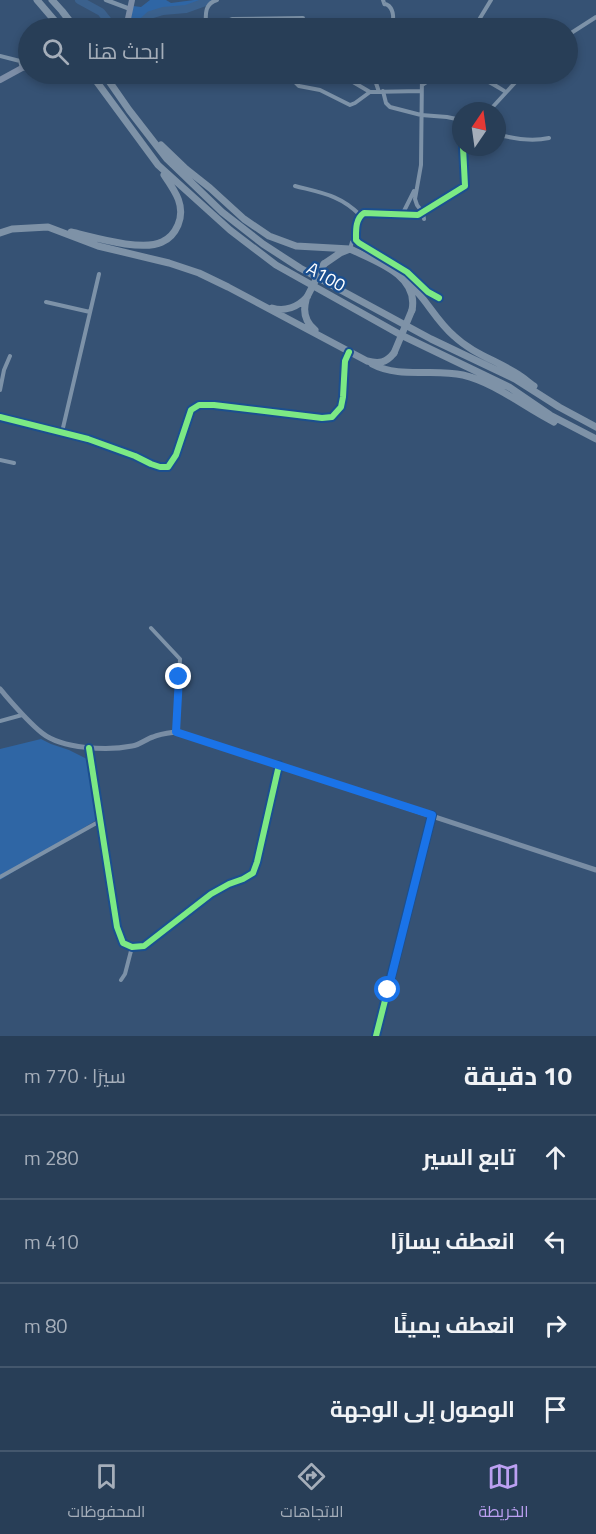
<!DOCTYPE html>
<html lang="ar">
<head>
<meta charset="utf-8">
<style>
	:root { --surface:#283e57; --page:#30455d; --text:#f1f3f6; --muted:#a5aeba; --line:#44576d; --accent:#bca0f2 }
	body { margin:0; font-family:"Titillium Web",Cairo,sans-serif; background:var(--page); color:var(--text); direction:rtl }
	.compass { position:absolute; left:452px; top:102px; width:54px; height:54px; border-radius:50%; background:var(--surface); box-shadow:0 3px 9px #0003; rotate:13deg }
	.stop { position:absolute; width:18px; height:18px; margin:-14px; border:4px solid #1a73e8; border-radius:50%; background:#fff }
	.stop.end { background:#1a73e8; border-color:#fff; box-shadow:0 2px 6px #0008 }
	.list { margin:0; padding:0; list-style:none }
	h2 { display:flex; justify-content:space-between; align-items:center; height:78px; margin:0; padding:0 24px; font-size:26px }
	h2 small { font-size:20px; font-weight:400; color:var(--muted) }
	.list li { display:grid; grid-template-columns:39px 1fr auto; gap:18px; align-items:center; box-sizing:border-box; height:84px; padding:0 24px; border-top:2px solid var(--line) }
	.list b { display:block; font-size:22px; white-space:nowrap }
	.list em { font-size:20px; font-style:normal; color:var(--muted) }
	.icon { flex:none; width:33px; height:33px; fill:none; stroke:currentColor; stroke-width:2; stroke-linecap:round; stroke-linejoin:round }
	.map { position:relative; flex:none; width:596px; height:1036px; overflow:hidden; direction:ltr }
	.search { position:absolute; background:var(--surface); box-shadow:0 3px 9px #0003; left:18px; right:18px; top:18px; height:66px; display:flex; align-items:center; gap:15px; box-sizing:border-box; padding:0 21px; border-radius:33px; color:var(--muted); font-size:22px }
	.sheet { height:414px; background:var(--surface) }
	nav { display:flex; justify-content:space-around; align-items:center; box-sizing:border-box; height:84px; border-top:2px solid var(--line); background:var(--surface); font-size:16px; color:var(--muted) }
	nav a { display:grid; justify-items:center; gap:3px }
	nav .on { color:var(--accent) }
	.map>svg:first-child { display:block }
	.green { fill:#2f66a5 }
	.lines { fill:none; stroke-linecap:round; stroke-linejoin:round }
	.river { stroke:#3b618d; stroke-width:8 }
	.minor { stroke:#7d92a8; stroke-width:4 }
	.tertiary { stroke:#7d92a8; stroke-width:4.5 }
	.secondary { stroke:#798da4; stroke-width:5 }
	.primary { stroke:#7d8ea7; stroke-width:6 }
	.motorway { stroke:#7e92a7; stroke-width:7 }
	.motorway-bridge { stroke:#7e92a7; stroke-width:7 }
	.cycleway-casing { stroke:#1b4f8f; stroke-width:10 }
	.cycleway { stroke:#7ce984; stroke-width:6 }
	.route { stroke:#1a73e8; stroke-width:8 }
	.labels { text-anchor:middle; stroke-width:5; stroke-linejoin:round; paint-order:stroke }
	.street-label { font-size:18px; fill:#fff; stroke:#1b4f8f }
</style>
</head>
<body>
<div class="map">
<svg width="596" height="1036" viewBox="0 0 596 1036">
	<rect width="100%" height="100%" fill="#365274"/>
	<path class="green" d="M150 0H166L171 3 194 0H211L184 7 161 10 145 16 138 24 133 28H129L133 6 141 7Z
		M41 739 51 744 69 750 89 760 98 819 0 880V749Z"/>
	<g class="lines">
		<path class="river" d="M79 0 101 12 113 27H122L127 28
			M136 28 150 15 163 11 186 9 211 0"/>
		<path class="minor" d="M383 0C386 8 382 1 389 6 395 12 393 21 392 28
			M206 28C206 17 203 4 217 0
			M208 28 232 19 303 18
			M452 28 466 21
			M474 28 491 0
			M568 35 596 17
			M0 56 20 61 22 68
			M287 74 299 86 320 90 350 105 355 103 370 92 421 91
			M351 74 353 82 370 92
			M373 74 379 92
			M422 74 421 165 415 199 417 205 423 213 424 219
			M465 74C481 76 493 84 506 92
			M422 85 431 79 434 74
			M383 91 386 103 390 107 421 115 447 117 461 120
			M489 111 523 74
			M497 134C514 139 531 142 549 138
			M295 186C322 193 340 195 360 215
			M402 215 414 191
			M350 249 352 242 356 240
			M439 298 428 292 407 272 359 243 356 240C356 231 355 219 364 213L418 215 465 186 463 147
			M46 302 90 312
			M0 390 4 370 10 356
			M0 417 88 439 135 456 151 464 160 467H168L176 455 191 410 199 405H214L322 418 332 417 341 407 343 397 345 361 349 352
			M62 432 99 274
			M0 460 14 463
			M151 628 180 659 176 732
			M0 721 22 715
			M89 748 117 927 123 943 132 947 144 946 211 894 229 884 243 879 253 873 257 862 279 766
			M0 877 100 821
			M121 980 125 974 132 947"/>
		<path class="tertiary" d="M106 0 130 9
			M376 1036 432 815"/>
		<path class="secondary" d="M0 689C13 704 26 720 42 733 62 749 108 751 132 746 140 745 146 739 153 737 160 734 169 733 176 732L596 870"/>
		<path class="primary" d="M126 28 132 0
			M0 80 22 68 28 67"/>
		<path class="motorway" d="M37 0 61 28
			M52 0 62 11 75 28
			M91 74 158 165 230 230 276 265 401 335 509 387 550 415 596 439
			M104 74 129 110 167 159 222 212 263 244 300 268 431 339 515 379 559 407 596 427
			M161 145 186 169 210 188 244 219 269 236 296 246 350 249
			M71 232C93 237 142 252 162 242 169 239 175 232 178 225 186 206 175 191 164 175
			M0 233 12 229 48 227 98 246 169 263 199 273 228 287 367 361C379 364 386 363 394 353
			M324 264 340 253 350 249C375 261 419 275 412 310
			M404 279C424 294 434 319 454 336 473 354 498 361 519 375 524 378 529 383 534 386
			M306 300C303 311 305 322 315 330
			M272 308C285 312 298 307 307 297
			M372 364C400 379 433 368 463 375 496 383 524 407 554 422"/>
		<path class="motorway-bridge" d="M307 297 324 264
			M394 353 412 310"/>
		<g class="cycleway-casing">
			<path id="cycleway" d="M439 298 428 292 407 272 359 243 356 240C356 231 355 219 364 213L418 215 465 186 463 147
				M0 417 88 439 135 456 151 464 160 467H168L176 455 191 410 199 405H214L322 418 332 417 341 407 343 397 345 361 349 352
				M89 748 117 927 123 943 132 947 144 946 211 894 229 884 243 879 253 873 257 862 279 765
				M376 1036 432 815"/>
		</g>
		<use href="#cycleway" class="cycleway"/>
	</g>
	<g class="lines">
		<path class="route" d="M179 677 176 732 432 815 388 990"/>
	</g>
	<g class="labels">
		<g class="street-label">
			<text transform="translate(326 277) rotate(29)" y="6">A100</text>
		</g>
	</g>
</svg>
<svg class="compass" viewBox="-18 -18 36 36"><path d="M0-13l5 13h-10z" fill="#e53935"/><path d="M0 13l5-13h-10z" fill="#a5aeba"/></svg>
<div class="stop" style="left:388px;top:990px"></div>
<div class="stop end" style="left:179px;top:677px"></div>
<div class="search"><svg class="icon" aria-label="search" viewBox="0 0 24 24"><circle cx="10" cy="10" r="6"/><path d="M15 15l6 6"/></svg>ابحث هنا</div>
</div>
<section class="sheet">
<h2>10 دقيقة<small>سيرًا · 770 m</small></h2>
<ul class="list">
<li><svg class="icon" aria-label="ahead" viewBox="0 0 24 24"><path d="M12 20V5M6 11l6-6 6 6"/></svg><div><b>تابع السير</b></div><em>280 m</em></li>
<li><svg class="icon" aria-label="left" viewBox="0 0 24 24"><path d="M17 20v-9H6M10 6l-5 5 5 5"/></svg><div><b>انعطف يسارًا</b></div><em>410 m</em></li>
<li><svg class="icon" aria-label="right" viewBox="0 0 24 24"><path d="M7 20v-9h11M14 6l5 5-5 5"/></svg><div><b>انعطف يمينًا</b></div><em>80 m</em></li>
<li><svg class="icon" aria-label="arrive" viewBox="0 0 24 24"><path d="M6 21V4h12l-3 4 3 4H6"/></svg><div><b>الوصول إلى الوجهة</b></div></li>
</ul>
</section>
<nav>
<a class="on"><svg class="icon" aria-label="map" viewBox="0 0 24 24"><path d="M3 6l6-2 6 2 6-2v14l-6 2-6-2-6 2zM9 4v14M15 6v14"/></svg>الخريطة</a>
<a><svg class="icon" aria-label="directions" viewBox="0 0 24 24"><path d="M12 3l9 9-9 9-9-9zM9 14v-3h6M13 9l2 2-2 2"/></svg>الاتجاهات</a>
<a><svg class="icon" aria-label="saved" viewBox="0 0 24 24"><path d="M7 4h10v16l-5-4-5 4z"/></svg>المحفوظات</a>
</nav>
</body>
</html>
